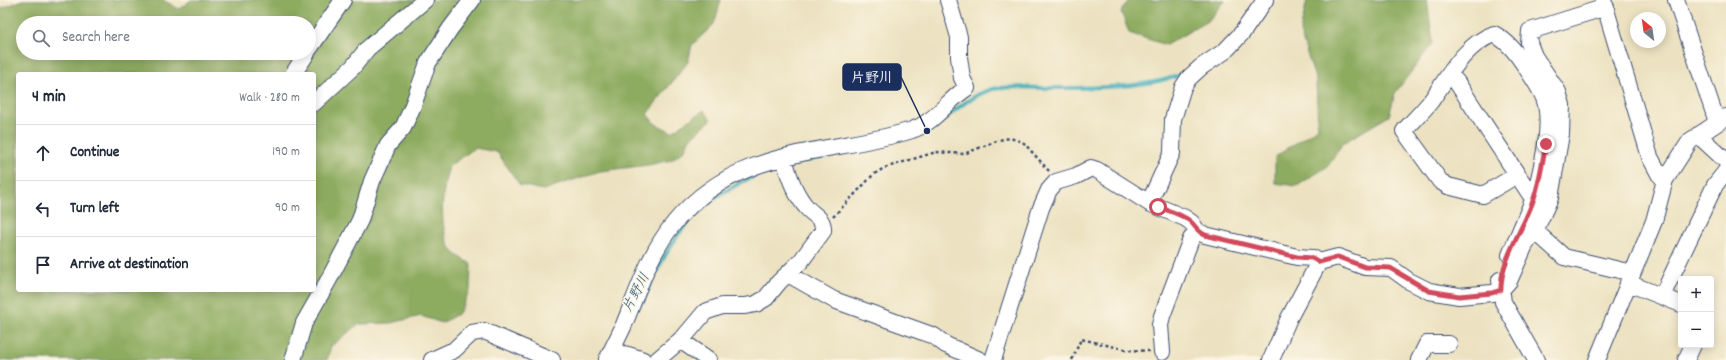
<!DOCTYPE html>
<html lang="en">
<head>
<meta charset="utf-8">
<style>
	:root { --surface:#fff; --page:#f2f2f3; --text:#1f2937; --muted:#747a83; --line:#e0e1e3 }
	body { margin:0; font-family:Dekko,"Klee One",sans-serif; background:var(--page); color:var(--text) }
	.controls { position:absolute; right:12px; bottom:12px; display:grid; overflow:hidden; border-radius:4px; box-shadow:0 2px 10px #0003 }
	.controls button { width:36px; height:36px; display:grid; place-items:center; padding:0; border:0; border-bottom:1px solid var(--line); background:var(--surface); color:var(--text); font:20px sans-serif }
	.compass { position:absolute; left:1630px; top:12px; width:36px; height:36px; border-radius:50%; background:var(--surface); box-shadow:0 2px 10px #0003; rotate:331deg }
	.stop { position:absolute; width:12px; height:12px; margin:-9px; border:3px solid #d1495b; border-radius:50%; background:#fff }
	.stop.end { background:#d1495b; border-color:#fff; box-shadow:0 1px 4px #0008 }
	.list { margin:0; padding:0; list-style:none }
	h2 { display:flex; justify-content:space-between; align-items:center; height:52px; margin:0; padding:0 16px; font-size:17px }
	h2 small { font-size:13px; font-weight:400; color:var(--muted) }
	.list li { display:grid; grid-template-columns:26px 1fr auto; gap:12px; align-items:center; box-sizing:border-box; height:56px; padding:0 16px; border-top:1px solid var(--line) }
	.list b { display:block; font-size:15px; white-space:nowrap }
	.list em { font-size:13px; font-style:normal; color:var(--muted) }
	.icon { flex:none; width:22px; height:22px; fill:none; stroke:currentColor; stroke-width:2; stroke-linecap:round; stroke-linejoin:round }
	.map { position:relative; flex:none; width:1726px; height:360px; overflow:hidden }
	.search { position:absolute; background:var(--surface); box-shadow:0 2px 10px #0003; left:16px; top:16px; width:300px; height:44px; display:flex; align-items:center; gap:10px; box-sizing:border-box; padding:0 14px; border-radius:22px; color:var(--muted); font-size:15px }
	.panel { position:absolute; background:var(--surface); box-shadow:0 2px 10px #0003; left:16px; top:72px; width:300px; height:220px; border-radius:4px }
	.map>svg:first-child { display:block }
	.forest { fill:#8eac60; stroke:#546e5f; fill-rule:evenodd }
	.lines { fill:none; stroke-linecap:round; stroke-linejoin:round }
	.stream { stroke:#3faebc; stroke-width:4 }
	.minor-casing { stroke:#3a4a6d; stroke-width:18 }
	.path { stroke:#3a4a6d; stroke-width:2.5; stroke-dasharray:3 3; stroke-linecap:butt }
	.minor { stroke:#fff; stroke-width:16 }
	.route { stroke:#d1495b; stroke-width:5 }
	.labels { text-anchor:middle; stroke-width:3; stroke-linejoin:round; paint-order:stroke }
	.water-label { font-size:14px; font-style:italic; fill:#285b7f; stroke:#fcf5e5 }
	.leader { fill:none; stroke:#1b2f5e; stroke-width:1.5 }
	.callout-dot { fill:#1b2f5e; stroke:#fcf5e5; stroke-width:1.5 }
	.callout { fill:#1b2f5e; stroke:#1b2f5e; stroke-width:1.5 }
	.callout-label { font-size:14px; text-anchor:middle; font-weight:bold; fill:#fff }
</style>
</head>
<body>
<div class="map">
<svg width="1726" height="360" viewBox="0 0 1726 360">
	<rect width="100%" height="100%" fill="#fcf5e5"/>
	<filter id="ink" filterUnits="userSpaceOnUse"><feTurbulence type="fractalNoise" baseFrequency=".025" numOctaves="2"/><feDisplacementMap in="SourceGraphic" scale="8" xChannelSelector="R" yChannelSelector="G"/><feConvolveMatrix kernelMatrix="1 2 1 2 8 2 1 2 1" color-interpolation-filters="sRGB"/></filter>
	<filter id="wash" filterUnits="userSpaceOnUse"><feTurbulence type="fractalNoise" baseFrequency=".012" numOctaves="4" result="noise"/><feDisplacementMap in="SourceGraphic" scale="16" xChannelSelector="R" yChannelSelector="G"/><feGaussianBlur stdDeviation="0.9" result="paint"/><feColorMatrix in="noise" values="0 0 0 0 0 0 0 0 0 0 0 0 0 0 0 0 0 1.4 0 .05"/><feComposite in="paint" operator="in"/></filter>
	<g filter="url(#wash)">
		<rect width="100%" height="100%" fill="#ece2c1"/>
		<path class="forest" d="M23 0H163L179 9 191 0H721L714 24 692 45 688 62 647 114 654 123 672 132 704 110 711 120 689 139 685 150 671 160 648 165 600 171 543 190 520 185 497 152 475 148 449 166C442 190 438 226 451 249 454 255 466 260 471 264L470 290 459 313 442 323 421 316 391 323 359 324 331 346 327 360H0V9ZM23 23H309V53H23ZM18 74H314V290H18Z
			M1129 0H1225L1209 20 1166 45 1129 33 1121 11Z
			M1307 0H1427L1433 43 1395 93 1389 116 1343 143 1328 166 1297 186 1275 183V157L1318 128 1316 81 1300 32Z"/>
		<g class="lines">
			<path class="stream" d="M939 123C955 111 969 97 989 90 1004 85 1028 88 1044 88 1087 88 1146 89 1186 73
				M789 164 838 154
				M640 304C653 280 664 253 680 232 701 202 733 185 766 171"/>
		</g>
	</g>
	<g filter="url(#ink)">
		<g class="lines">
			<g class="minor-casing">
				<path id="minor" d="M1603 0 1650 157 1659 174 1665 180
					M1676 0 1717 122
					M309 49 343 0
					M293 74 307 53
					M1449 75 1456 81 1530 194 1534 198 1510 255
					M314 103 353 67 367 49 425 0
					M1698 135 1726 161
					M1517 175 1483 195 1448 186 1440 181 1404 131C1413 121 1423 111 1431 101 1448 77 1465 44 1494 34 1509 42 1518 55 1527 69 1533 78 1540 88 1544 98 1554 125 1541 171 1534 198
					M1149 203 1172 153 1173 119 1183 87 1189 78 1201 67 1225 51 1242 33 1265 0
					M1535 231 1564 257 1632 273
					M1319 262 1338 257 1365 267 1391 268 1409 281 1429 291 1459 296 1492 293 1501 290 1509 281 1525 245 1535 231 1550 198 1561 134 1562 105 1558 92 1534 56 1529 43 1530 31 1606 7
					M788 274 834 300 934 336 946 345 980 360
					M1500 280 1503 302 1536 360
					M1628 283 1681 304
					M1662 296 1715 185 1726 171
					M680 340 709 360
					M1162 352 1160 325 1162 316 1191 239 1197 231
					M607 359C619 350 630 355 643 360
					M293 360 304 323 328 281 360 220 372 181 388 145 403 128 412 108 428 63 450 29 472 0
					M432 360 454 350 472 333 484 331 552 360
					M607 360C612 349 618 338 623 327 638 291 649 253 675 222 739 145 826 156 912 130 936 122 947 100 967 88L962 78 959 57V37L948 0
					M657 360 684 337 705 312 722 306H745L756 304 766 298 779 282 801 261 823 231C824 219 815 216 808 209 795 195 788 175 784 157
					M993 360 1041 208 1049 190 1056 182 1076 176 1091 168 1097 170 1149 203 1185 218 1192 223 1197 231 1205 235 1297 257 1313 258 1319 262 1289 318 1271 360
					M1419 360 1427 344H1449
					M1597 360 1654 221 1665 180 1690 141 1726 117
					M1686 360 1693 345"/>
			</g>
			<path class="path" d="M833 217 873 175 884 168 936 152 964 154 999 140 1010 138 1023 142 1049 171
				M1072 360 1081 339 1128 350 1149 351"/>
			<use href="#minor" class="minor"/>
		</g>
	</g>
	<g class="lines" filter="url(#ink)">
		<path class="route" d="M1158 207C1169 211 1182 214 1191 222 1196 227 1198 232 1205 235L1297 257 1312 258 1319 262 1338 257 1365 267 1390 268 1429 291 1459 296 1492 293 1501 290C1500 260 1525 227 1534 198 1540 181 1542 162 1546 144"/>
	</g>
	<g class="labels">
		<g class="water-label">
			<text transform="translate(635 292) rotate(-62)" y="5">片野川</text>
		</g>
	</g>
	<path class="leader" d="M927 131L901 77"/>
	<circle class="callout-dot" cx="927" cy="131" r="4"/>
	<rect class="callout" x="843" y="64" width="58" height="26" rx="4"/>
	<g class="callout-label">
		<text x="872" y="82">片野川</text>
	</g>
</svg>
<div class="controls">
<button>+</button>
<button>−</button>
</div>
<svg class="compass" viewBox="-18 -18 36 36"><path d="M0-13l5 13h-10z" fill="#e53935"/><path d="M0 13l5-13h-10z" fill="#747a83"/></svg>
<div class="stop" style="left:1158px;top:207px"></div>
<div class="stop end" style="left:1546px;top:144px"></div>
<div class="search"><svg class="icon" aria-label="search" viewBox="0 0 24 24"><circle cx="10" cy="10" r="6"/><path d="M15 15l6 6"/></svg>Search here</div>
<section class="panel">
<h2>4 min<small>Walk · 280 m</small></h2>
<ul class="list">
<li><svg class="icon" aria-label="ahead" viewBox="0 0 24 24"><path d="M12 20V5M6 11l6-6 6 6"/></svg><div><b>Continue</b></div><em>190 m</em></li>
<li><svg class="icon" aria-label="left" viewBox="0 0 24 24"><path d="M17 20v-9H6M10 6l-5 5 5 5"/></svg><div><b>Turn left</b></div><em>90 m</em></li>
<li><svg class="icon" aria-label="arrive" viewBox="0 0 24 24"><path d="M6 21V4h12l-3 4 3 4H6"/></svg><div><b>Arrive at destination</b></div></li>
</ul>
</section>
</div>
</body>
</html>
